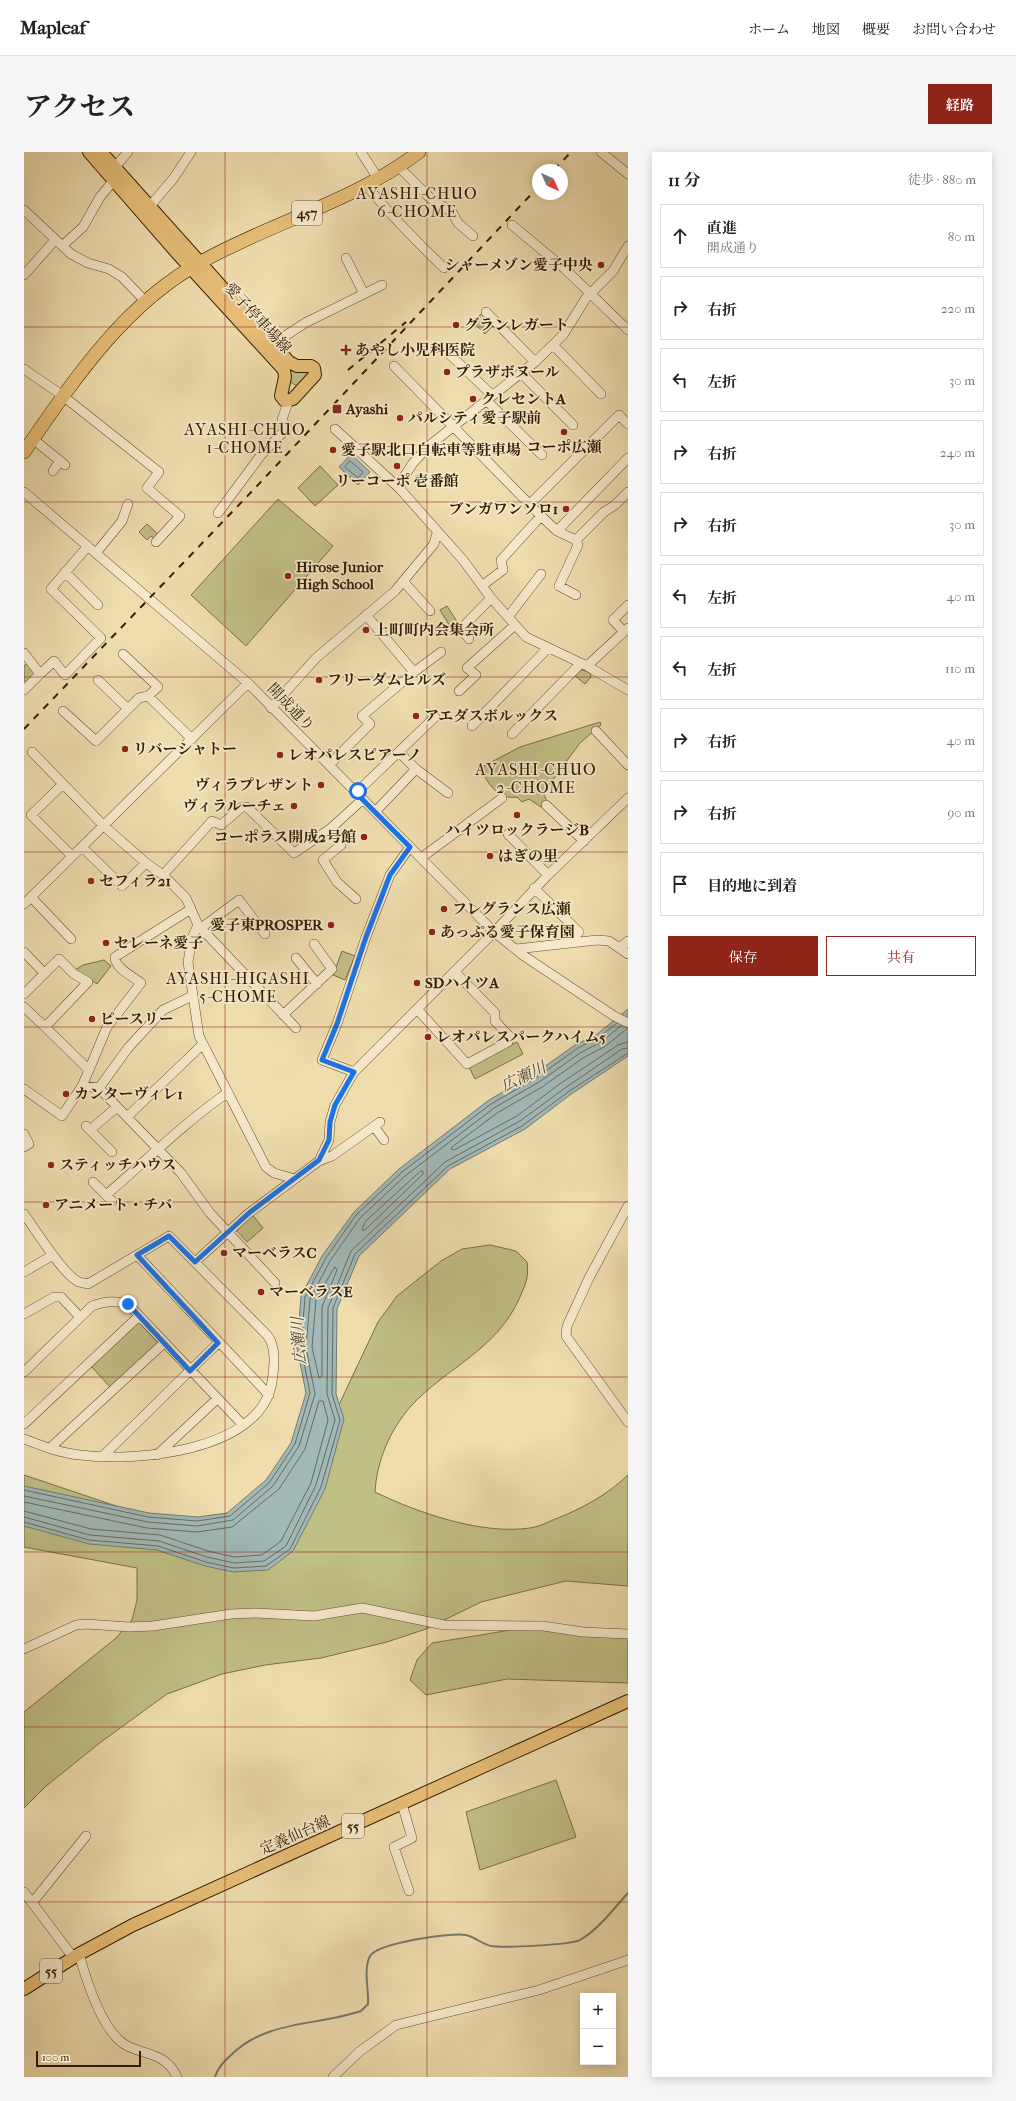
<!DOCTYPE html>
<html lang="ja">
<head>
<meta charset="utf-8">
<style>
	:root { --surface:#fff; --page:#f6f6f6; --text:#222; --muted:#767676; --line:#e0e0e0; --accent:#8f2418 }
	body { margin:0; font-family:"IM FELL French Canon","Noto Serif JP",serif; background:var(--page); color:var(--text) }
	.controls { position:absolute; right:12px; bottom:12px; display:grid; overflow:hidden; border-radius:0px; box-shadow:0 2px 10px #0003 }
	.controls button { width:36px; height:36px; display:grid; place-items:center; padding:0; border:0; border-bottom:1px solid var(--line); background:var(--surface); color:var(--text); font:20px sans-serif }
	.compass { position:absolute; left:508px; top:12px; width:36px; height:36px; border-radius:50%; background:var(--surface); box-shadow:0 2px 10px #0003; rotate:135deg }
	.scale { position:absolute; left:12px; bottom:10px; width:105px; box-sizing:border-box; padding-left:4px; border:2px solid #341c05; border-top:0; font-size:11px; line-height:14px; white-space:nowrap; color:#341c05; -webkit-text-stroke:3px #f5e9ca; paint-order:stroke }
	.stop { position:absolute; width:12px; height:12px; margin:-9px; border:3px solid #1a73e8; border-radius:50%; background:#fff }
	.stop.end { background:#1a73e8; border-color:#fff; box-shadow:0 1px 4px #0008 }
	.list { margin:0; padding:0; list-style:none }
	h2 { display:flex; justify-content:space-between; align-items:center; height:52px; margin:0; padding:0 16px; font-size:17px }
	h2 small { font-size:13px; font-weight:400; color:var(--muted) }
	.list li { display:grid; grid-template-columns:26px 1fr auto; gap:12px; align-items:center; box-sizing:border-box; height:64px; margin:0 8px 8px; padding:0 8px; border:1px solid var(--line); border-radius:0px }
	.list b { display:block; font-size:15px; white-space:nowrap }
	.list p { margin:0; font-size:13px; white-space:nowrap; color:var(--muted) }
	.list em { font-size:13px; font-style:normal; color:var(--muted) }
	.actions { display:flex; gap:8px; padding:12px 16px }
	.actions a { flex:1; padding:9px 0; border:1px solid var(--accent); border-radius:0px; text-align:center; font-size:14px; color:var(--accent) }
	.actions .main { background:var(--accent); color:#fff }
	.icon { flex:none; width:22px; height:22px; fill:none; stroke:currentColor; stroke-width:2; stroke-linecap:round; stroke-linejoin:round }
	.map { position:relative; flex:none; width:604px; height:1925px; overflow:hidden; border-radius:0px }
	header { display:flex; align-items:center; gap:24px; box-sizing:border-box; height:56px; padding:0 20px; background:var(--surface); border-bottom:1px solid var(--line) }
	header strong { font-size:19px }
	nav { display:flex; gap:22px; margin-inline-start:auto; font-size:14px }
	.intro { display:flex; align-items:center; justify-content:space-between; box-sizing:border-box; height:96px; padding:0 24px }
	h1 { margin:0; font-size:28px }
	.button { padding:10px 18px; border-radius:0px; background:var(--accent); color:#fff; font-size:14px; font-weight:700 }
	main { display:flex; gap:24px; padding:0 24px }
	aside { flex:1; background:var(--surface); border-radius:0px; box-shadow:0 2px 10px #0003 }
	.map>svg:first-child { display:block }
	.green { fill:#c0bf85; stroke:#7a6e45 }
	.water { fill:#a0b8b6; stroke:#757a6f }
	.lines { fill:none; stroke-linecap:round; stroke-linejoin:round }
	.shore { stroke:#6a6a5e; stroke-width:1 }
	.stream { stroke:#757a6f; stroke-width:2 }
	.minor-casing { stroke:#634c2f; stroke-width:10 }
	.major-casing { stroke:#341c05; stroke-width:14 }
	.highway-casing { stroke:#341c05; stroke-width:14 }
	.minor { stroke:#f5e9ca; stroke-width:9 }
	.major { stroke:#e8be77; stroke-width:12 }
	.highway { stroke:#e8be77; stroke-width:13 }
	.rail { stroke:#341c05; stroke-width:2; stroke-dasharray:7 7; stroke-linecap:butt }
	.route { stroke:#1a73e8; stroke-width:5 }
	.grid { fill:none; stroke:#8f2418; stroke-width:1; stroke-opacity:0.55 }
	.poi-dot { fill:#8f2418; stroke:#f5e9ca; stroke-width:1.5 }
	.labels { text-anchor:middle; stroke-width:3.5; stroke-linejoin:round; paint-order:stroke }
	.shield { fill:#f5e9ca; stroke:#6e5a40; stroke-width:1 }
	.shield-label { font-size:14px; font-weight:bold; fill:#341c05 }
	.poi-label { font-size:15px; font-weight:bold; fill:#341c05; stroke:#f5e9ca; text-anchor:start }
	.street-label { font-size:15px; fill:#341c05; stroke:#f5e9ca }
	.neighbourhood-label { font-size:16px; letter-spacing:1px; fill:#341c05; stroke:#f5e9ca }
	.water-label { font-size:16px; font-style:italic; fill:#544b3a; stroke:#f5e9ca }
</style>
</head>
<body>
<header>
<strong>Mapleaf</strong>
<nav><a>ホーム</a><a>地図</a><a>概要</a><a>お問い合わせ</a></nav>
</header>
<div class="intro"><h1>アクセス</h1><a class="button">経路</a></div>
<main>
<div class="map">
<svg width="604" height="1925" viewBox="0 0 604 1925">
	<rect width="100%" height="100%" fill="#efddae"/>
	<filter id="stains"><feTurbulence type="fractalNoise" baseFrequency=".005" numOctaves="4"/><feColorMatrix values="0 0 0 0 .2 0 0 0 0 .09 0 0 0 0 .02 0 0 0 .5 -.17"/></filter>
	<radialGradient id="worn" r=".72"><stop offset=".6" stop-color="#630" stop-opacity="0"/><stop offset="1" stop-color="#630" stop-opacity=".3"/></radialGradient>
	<path class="green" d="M459 160 471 172 461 182 449 170Z
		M264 216 283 218 286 221 274 235 264 228Z
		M296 314 314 333 291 354 274 336Z
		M254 347 309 394 222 494 167 443Z
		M123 372 135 383 131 387 127 384 123 388 115 380Z
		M423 454 434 471 427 476 416 458Z
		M4 510 10 518 11 524 3 532 0 528V514Z
		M554 518H559L566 521 567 525 561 532 550 523Z
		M576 570 577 573 556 591 519 641 523 649 517 655 505 647 498 650 493 645C473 648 464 631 456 616L496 595Z
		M318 799 331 804 321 828 309 823Z
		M80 808 87 814 73 832 51 818 59 813Z
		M493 890 499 902 451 927 445 915Z
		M227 1061 239 1076 223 1090 213 1079Z
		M466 1093 492 1099 503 1110C505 1125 502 1131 496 1145 473 1198 423 1215 387 1254 366 1278 353 1308 351 1340 394 1361 458 1383 506 1376 514 1375 522 1371 529 1368 557 1357 582 1344 604 1323V1434L542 1429 457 1450 402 1477 363 1490 297 1506 241 1513 198 1522 143 1542 77 1590 21 1635 0 1656V1560L92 1486 108 1468 113 1448V1416L0 1395V1323L131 1367 195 1373 252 1331 313 1257 354 1170 373 1144 417 1109 438 1097Z
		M113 1168 134 1191 87 1236 66 1213Z
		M493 1477 604 1483V1531L483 1527 402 1543 386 1528 393 1508 408 1491Z
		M532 1628 552 1685 456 1718 442 1660Z"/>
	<path class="water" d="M327 302 346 320 334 333 315 315Z
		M604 857V904L546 943 501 977 426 1017 335 1104 313 1157 312 1242 320 1267 301 1337 269 1399 244 1418 209 1420 181 1414 133 1398 65 1392 0 1374V1334L125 1361 174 1365 203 1361 242 1328 267 1291 282 1241 273 1196 277 1144 298 1104 330 1060 375 1017 465 948 510 922 551 893 572 883Z"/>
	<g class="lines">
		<path class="shore" d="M326 309 339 320 334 326 321 315Z
			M604 876 580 895 559 906 518 935 473 961 428 995 427 997 430 998 493 964 537 931 594 893 604 890
			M397 1019H399V1022L341 1078H338L341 1070Z
			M311 1115 313 1118 298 1155V1224L295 1226 288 1195 292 1148Z
			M0 1338 124 1365 173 1369 206 1364 245 1331 271 1292 286 1241 277 1196 281 1145 302 1106 332 1063 378 1020 467 952 512 926 554 896 574 886 593 871
			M0 1344 124 1370 173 1374 209 1368 249 1334 275 1294 291 1242 282 1196 286 1147 306 1109 336 1066 381 1024 470 956 515 930 556 901 577 890 597 874
			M0 1350 123 1376 173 1380 208 1375 255 1337 281 1297 295 1249H299L304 1268 287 1331 257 1389 238 1403 210 1405 184 1399 136 1383 67 1377 0 1359
			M0 1365 66 1383 135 1389 183 1405 210 1411 240 1409 262 1394 292 1333 311 1268 303 1242 304 1156 327 1099 421 1010 496 969 541 936 598 897 604 896
			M0 1370 65 1388 134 1394 182 1410 210 1416 242 1414 266 1397 297 1335 316 1268 308 1242 309 1156 331 1102 424 1014 498 974 544 940 604 901"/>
		<path class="stream" d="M191 1925C194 1915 200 1910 207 1903 242 1868 293 1874 337 1859L344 1852C345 1837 339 1818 346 1804 354 1791 427 1780 442 1783 451 1785 458 1792 467 1794 479 1796 547 1793 556 1788 575 1777 590 1756 604 1741"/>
		<g class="minor-casing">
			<path id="minor" d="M337 0 355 28
				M577 0 604 22
				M91 15 104 0
				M375 15 406 46 428 60 434 71 449 84
				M343 34C367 64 393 90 420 116
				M126 54 149 27 167 0
				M0 58 47 102 64 111 85 117 98 125 121 149
				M488 73 542 118 604 178
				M38 94 59 75 76 45 90 28
				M604 94 589 119 562 146 539 183 511 210 406 293 389 311 378 328 376 337 439 408 467 446 502 485 563 514 604 538
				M322 106 340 142
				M0 123 31 88
				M462 160 511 210
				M249 192 281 171 358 133
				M529 193 577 242
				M422 199 468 243
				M370 214 517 364 533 379 552 388 580 360 591 353 604 340
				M0 217 39 244 135 320 123 336 156 364 132 390
				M497 221 549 273
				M462 248 518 303
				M311 277 376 337
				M9 287 41 313
				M29 319 36 309
				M0 340 224 531 470 780 500 804 590 864 604 871
				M505 353 595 263 604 272
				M194 361 237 303 263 276 258 268 264 250
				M533 379 604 306
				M72 401 98 369 104 352
				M41 420 74 453
				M379 429 406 459
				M459 433 479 418 477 408 517 364
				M552 443 535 434 554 393 552 388
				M484 465 517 422
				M600 480 589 468 604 453
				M445 487 437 477 467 446
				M0 501 16 522 0 538
				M99 502 134 535 124 544 168 587
				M563 514 604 476
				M390 520 417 500
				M16 522 30 509 41 523 77 486 27 437 64 394
				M74 528 104 557
				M435 539 452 523 443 516 491 473
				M247 556 292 506 371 439 410 392 413 381
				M39 559 72 589 115 546 124 544
				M448 574 524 496
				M572 579 604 613
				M488 582 557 511
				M8 600 80 674 122 711 139 723 162 746 174 773 168 786 164 810 175 884 242 1015 250 1021 271 1027
				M375 600 392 617
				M305 613 346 572 338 564 390 520 342 463
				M39 632 7 663 48 704
				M332 641 411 565
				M522 653 560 689
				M351 660 392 617 424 641
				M306 677 317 693 299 708 313 730 332 747
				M484 682 524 723
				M58 695 98 734 122 711
				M386 695 366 723 342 785 313 872 298 908 330 920 472 778 524 723 604 646
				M397 706 478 646
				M139 723 188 669 197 673 218 655H223L270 701 306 677 338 648
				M510 736 555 780 546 790
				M7 745 47 787
				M0 752 224 531
				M174 773 272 876
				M177 776 215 748 241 782
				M596 796 604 789
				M492 797 573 788 585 789 604 802
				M0 800 20 821
				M272 806 293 832
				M0 842 35 807 50 822 64 830 21 875 0 855
				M393 857 443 912 484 890 485 884 471 869V861L431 820
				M259 863 308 817 290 792
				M21 875 65 918 58 934
				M65 918 83 875 117 831C108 824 91 816 91 805L167 757
				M75 936 157 1021 186 1061 251 1131
				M0 937 38 964 58 934 75 936 104 896 139 858 168 844
				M103 965 179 892
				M62 974 88 1000
				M350 974 360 988
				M66 978 93 955
				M0 982 5 992 0 995
				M295 1009 308 1004 356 970
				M69 1030 88 1049
				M82 1043C122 1009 160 971 203 941
				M604 1054 565 1126 543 1174 542 1184 604 1270
				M0 1062C11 1077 40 1124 55 1130 58 1131 61 1131 64 1132L145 1084 243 1183C253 1195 250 1216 248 1230 237 1300 111 1310 56 1303 36 1301 18 1294 0 1287
				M113 1103 245 1243
				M171 1110 225 1061 295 1009 305 988 306 970 311 953 330 920
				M0 1120 29 1103
				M0 1162 30 1145H37L56 1165
				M0 1220 68 1154C80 1149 91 1148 104 1152L219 1273
				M0 1272 115 1164
				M26 1296 140 1191
				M133 1303 193 1247
				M78 1305 194 1191
				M0 1497 52 1473 62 1472 105 1475 129 1474 207 1462 231 1461 290 1464 338 1456 420 1473 519 1474 559 1480 604 1482
				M378 1652 388 1686 370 1695 385 1739
				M0 1740 49 1805
				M8 1751 62 1684
				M55 1802C62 1827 77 1877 100 1892 119 1904 141 1899 153 1925
				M309 1925 335 1900 372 1873 515 1838 604 1808"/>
		</g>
		<g class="major-casing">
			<path id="major" d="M65 0 153 101 260 218 261 225 257 244 261 249 269 247 291 223 290 216 287 214H273L265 210 77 0
				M0 1837 55 1802 109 1773 604 1549"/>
		</g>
		<g class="highway-casing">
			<path id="highway" d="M0 300C50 228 99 153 177 110 248 70 329 50 395 0"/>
		</g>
		<use href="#minor" class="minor"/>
		<use href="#major" class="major"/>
		<use href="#highway" class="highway"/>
		<path class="rail" d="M530 18 547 0
			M324 218 382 170
			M0 577 233 334 514 35"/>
	</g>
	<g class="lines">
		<path class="route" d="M104 1152 166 1219 194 1191 113 1103 145 1084 171 1110 225 1061 295 1008 305 988 306 970 311 953 330 920 298 908 313 872 342 785 366 723 386 695 332 641 334 639"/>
	</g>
	<path class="grid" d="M201 0V1925M403 0V1925M0 175H604M0 350H604M0 525H604M0 700H604M0 875H604M0 1050H604M0 1225H604M0 1400H604M0 1575H604M0 1750H604"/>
	<g class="poi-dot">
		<circle cx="577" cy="113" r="4"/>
		<circle cx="432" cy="173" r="4"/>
		<path d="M320 192h4v4h4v4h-4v4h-4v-4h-4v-4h4z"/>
		<circle cx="423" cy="220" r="4"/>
		<circle cx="449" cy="247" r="4"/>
		<rect x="308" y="252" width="10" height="10" rx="2"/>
		<circle cx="376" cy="266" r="4"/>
		<circle cx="540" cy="280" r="4"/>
		<circle cx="309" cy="298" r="4"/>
		<circle cx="373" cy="314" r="4"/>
		<circle cx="542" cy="357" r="4"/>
		<circle cx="264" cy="424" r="4"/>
		<circle cx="342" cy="478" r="4"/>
		<circle cx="295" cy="528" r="4"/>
		<circle cx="392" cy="564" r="4"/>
		<circle cx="101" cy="597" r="4"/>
		<circle cx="256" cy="603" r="4"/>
		<circle cx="297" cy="633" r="4"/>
		<circle cx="270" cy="654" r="4"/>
		<circle cx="493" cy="663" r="4"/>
		<circle cx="340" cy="685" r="4"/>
		<circle cx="466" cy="704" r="4"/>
		<circle cx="67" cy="729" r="4"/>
		<circle cx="420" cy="757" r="4"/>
		<circle cx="307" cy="773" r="4"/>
		<circle cx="408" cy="780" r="4"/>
		<circle cx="82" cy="791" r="4"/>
		<circle cx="393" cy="831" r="4"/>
		<circle cx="68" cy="867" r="4"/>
		<circle cx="404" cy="885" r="4"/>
		<circle cx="42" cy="942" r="4"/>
		<circle cx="27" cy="1013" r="4"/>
		<circle cx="22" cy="1053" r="4"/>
		<circle cx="200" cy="1101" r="4"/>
		<circle cx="237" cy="1140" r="4"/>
	</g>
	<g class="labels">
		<g class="shield">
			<rect x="268" y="49" width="30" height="24" rx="3"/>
			<rect x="318" y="1662" width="22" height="24" rx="3"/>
			<rect x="16" y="1807" width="22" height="24" rx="3"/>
		</g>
		<g class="shield-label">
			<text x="283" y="66">457</text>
			<text x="329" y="1679">55</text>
			<text x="27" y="1824">55</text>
		</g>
		<g class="poi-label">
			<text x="569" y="118" text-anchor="end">シャーメゾン愛子中央</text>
			<text x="440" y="178">グランレガート</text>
			<text x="331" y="203">あやし小児科医院</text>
			<text x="431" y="225">プラザボヌール</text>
			<text x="457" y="252">クレセントA</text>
			<text x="322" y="262">Ayashi</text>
			<text x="384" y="271">パルシティ愛子駅前</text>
			<text x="540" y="300" text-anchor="middle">コーポ広瀬</text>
			<text x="317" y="303">愛子駅北口自転車等駐車場</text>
			<text x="373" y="334" text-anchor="middle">リーコーポ 壱番館</text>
			<text x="534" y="362" text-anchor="end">ブンガワンソロ1</text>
			<text x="272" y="420">Hirose Junior<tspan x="272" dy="17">High School</tspan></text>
			<text x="350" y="483">上町町内会集会所</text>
			<text x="303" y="533">フリーダムヒルズ</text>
			<text x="400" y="569">アエダスボルックス</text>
			<text x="109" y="602">リバーシャトー</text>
			<text x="264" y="608">レオパレスピアーノ</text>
			<text x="289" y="638" text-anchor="end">ヴィラプレザント</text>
			<text x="262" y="659" text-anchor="end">ヴィラルーチェ</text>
			<text x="493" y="683" text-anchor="middle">ハイツロックラージB</text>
			<text x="332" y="690" text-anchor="end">コーポラス開成2号館</text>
			<text x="474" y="709">はぎの里</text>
			<text x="75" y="734">セフィラ21</text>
			<text x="428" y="762">フレグランス広瀬</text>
			<text x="299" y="778" text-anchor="end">愛子東PROSPER</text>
			<text x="416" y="785">あっぷる愛子保育園</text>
			<text x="90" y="796">セレーネ愛子</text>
			<text x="401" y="836">SDハイツA</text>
			<text x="76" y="872">ピースリー</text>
			<text x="412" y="890">レオパレスパークハイム5</text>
			<text x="50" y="947">カンターヴィレ1</text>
			<text x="35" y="1018">スティッチハウス</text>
			<text x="30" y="1058">アニメート・チバ</text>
			<text x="208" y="1106">マーベラスC</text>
			<text x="245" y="1145">マーベラスE</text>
		</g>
		<g class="street-label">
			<text transform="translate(234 166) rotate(47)" y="5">愛子停車場線</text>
			<text transform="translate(267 555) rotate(46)" y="5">開成通り</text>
			<text transform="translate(271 1683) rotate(-24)" y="5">定義仙台線</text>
		</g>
		<g class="neighbourhood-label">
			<text x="393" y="47">AYASHI-CHUO<tspan x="393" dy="18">6-CHOME</tspan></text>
			<text x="221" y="283">AYASHI-CHUO<tspan x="221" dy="18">1-CHOME</tspan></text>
			<text x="512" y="623">AYASHI-CHUO<tspan x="512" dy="18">2-CHOME</tspan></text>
			<text x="214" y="832">AYASHI-HIGASHI<tspan x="214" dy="18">5-CHOME</tspan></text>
		</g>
		<g class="water-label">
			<text transform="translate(499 924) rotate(-26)" y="6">広瀬川</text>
			<text transform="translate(274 1189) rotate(-94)" y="6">広瀬川</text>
		</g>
	</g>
	<rect width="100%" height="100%" filter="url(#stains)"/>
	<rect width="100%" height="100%" fill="url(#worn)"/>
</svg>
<div class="controls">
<button>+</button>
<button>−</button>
</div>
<svg class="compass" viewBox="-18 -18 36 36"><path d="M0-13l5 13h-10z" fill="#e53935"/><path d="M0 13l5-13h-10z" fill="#767676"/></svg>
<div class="scale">100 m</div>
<div class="stop" style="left:334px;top:639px"></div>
<div class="stop end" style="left:104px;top:1152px"></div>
</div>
<aside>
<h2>11 分<small>徒歩 · 880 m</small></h2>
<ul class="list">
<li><svg class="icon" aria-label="ahead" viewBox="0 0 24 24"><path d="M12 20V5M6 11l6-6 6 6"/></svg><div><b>直進</b><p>開成通り</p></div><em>80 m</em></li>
<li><svg class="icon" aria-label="right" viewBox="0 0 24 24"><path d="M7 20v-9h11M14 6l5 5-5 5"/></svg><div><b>右折</b></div><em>220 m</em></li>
<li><svg class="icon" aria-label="left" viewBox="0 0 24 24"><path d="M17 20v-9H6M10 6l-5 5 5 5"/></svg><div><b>左折</b></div><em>30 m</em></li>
<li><svg class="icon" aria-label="right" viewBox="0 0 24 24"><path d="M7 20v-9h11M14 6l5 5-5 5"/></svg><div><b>右折</b></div><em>240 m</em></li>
<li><svg class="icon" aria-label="right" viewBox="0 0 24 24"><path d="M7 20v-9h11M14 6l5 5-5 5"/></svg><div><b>右折</b></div><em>30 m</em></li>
<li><svg class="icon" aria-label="left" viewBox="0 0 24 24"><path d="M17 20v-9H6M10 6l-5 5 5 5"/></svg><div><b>左折</b></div><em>40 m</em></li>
<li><svg class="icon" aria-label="left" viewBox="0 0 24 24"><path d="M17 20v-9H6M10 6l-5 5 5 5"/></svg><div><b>左折</b></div><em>110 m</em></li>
<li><svg class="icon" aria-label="right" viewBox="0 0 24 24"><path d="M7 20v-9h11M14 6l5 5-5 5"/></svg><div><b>右折</b></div><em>40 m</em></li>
<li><svg class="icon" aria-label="right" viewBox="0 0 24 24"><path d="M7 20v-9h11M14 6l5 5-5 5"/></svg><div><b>右折</b></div><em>90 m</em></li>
<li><svg class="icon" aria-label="arrive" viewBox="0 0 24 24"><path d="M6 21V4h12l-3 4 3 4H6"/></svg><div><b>目的地に到着</b></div></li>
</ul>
<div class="actions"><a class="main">保存</a><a>共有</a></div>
</aside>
</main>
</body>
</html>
